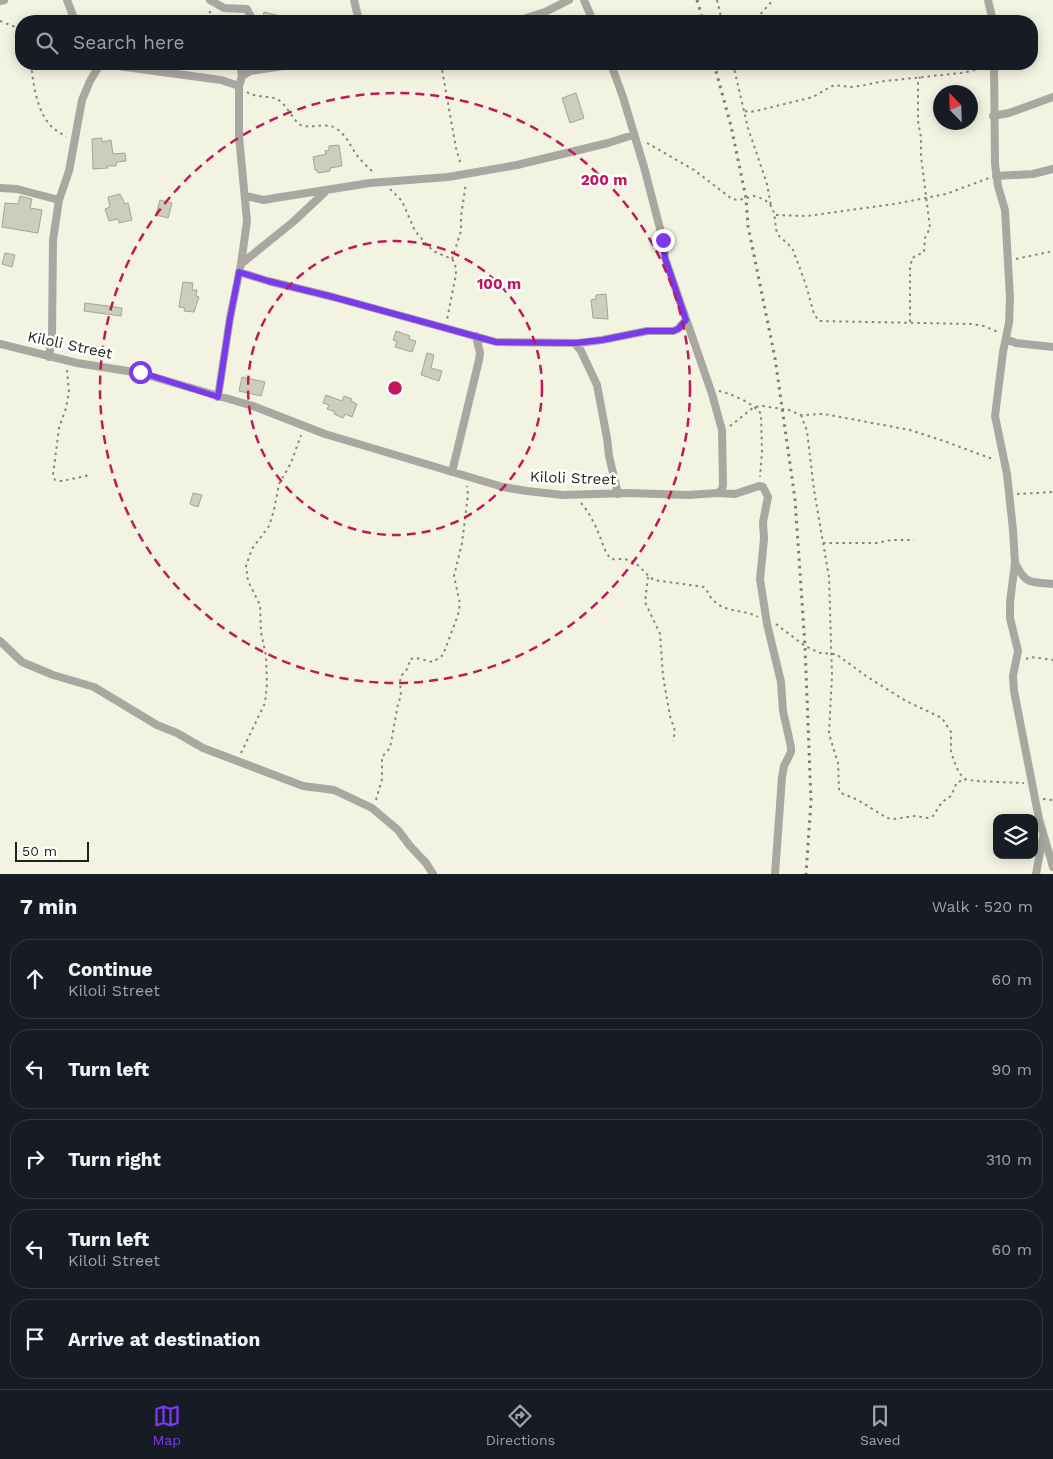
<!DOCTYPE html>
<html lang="en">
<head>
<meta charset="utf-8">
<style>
	:root { --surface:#171b24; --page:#242831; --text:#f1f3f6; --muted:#9ea1a6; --line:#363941; --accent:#7c3aed }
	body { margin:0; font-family:"Work Sans",sans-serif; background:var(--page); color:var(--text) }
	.controls { position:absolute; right:15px; bottom:15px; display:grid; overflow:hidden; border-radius:10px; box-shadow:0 2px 12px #0003 }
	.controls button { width:45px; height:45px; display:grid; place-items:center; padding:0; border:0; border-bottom:1px solid var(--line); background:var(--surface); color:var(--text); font:25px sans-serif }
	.compass { position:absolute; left:933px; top:85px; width:45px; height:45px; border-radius:50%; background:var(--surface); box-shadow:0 2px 12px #0003; rotate:337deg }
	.scale { position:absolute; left:15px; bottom:12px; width:74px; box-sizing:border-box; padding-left:5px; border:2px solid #22231c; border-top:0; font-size:14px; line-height:18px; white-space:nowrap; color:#22231c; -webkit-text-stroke:4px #fff; paint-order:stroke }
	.stop { position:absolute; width:15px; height:15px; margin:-11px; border:4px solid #7c3aed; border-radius:50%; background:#fff }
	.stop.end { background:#7c3aed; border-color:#fff; box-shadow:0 1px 5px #0008 }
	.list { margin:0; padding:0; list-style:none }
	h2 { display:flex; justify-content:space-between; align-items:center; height:65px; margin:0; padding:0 20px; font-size:21px }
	h2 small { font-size:16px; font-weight:400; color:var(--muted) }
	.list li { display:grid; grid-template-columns:32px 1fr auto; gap:15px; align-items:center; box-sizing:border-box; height:80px; margin:0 10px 10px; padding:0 10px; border:1px solid var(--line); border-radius:20px }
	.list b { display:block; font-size:19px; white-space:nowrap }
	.list p { margin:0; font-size:16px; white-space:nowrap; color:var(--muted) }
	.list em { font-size:16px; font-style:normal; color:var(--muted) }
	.icon { flex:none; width:28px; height:28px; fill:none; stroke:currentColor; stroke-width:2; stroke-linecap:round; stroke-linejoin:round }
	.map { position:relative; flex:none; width:1053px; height:874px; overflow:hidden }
	.search { position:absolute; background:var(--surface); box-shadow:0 2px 12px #0003; left:15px; right:15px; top:15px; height:55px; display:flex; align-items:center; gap:12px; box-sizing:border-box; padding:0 18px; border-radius:20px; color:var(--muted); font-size:19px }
	.sheet { height:515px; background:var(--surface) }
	nav { display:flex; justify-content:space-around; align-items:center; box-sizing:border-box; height:70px; border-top:1px solid var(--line); background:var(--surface); font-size:14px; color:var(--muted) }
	nav a { display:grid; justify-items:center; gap:2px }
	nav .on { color:var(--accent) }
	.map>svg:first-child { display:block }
	.building { fill:#cccdbc; stroke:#a4a595 }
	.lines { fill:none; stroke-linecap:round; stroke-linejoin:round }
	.path { stroke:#85867a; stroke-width:2; stroke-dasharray:2.5 4; stroke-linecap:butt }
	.minor { stroke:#a8a8a1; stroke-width:8 }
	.rail { stroke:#7c7d71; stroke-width:3; stroke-dasharray:2.5 5; stroke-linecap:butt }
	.route { stroke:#7c3aed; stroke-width:6 }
	.ring { fill:none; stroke:#c2185b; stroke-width:2.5; stroke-dasharray:9 6 }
	.labels { text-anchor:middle; stroke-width:5; stroke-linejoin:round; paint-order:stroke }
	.street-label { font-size:15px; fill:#22231c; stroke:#fff }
	.centre { fill:#c2185b; stroke:#fff; stroke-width:2.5 }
	.ring-label { font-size:15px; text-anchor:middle; font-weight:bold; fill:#c2185b; stroke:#fff; stroke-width:5; stroke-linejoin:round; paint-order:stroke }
</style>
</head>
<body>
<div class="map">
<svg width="1053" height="874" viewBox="0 0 1053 874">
	<rect width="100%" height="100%" fill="#f2f3e1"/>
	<path class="building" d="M264 12 289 18 288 21H262Z
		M576 93 584 118 570 123 562 98Z
		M102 138V142L111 140 113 154 125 153 126 161 117 162 116 166H107L108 168 93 169 92 139Z
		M339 145 342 166 330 168V171L318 173 317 170H315L313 157 326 154 325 151 329 150V146Z
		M120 194 125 204 128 203 132 220 119 223 118 219 109 221 105 209 110 207 108 197Z
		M20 196 32 199 30 208 42 210 38 233 2 227 5 203 18 204Z
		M160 200 172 203 168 218 156 215Z
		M5 253 15 255 12 267 2 264Z
		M183 282 193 283 192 290H197L196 296 199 297 194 312 184 311 185 308 179 307Z
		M606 294 608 319 593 318 591 300 596 299V295Z
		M85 303 122 308 121 316 84 311Z
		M396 331 410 336 409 339 416 341 412 352 395 347 397 341 393 340Z
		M427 353 434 355 431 368 442 371 439 381 421 375Z
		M242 377 265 382 261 396 239 391Z
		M326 395 342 401 344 396 352 399 351 401 357 404 352 417 345 414 343 418 334 414 335 412 327 409 329 405 323 403Z
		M193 493 202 495 198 507 190 504Z"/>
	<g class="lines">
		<path class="path" d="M717 0 722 21
			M0 21 21 29
			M192 21 204 18 211 11
			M750 21 758 17 773 0
			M31 64C33 83 37 114 53 128 57 131 62 134 66 137
			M441 64 456 148 461 165
			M733 64 748 128 767 184 771 206
			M247 92C257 99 270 94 280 101 288 107 295 124 303 126 315 128 327 122 337 129 346 135 350 145 356 154 361 161 368 167 374 173
			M745 111 750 112 760 110 813 97 834 85 851 87 860 86 885 81 961 73 985 68
			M647 143 694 170 732 199 739 200 754 196C778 202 773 215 777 234L789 245 793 250 806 285 814 314 819 321 971 324 984 326 998 332
			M390 189 402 201 415 231 428 246 435 252 452 259 455 263 456 274 447 320
			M776 215 807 216 894 204 946 194 989 178
			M452 259 461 231V216L466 183
			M1016 259 1053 251
			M910 322V269L912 258 924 252 925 238 930 228 921 156V138L918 121V81L920 77
			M67 370 69 392 66 408 59 428 53 475 55 480 62 481 90 475
			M719 391C730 393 755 404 761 414L762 452 760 477
			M801 415 807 431 814 490 829 577 832 675 829 734 838 763 839 789 841 793 858 800 887 818 894 819 915 816 928 818 933 816 942 802 951 796 957 782 966 780
			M730 426 754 407 763 406 789 410 801 415 824 414 910 430 944 441 995 460
			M1017 494 1053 492
			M581 503C588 511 594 522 598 532 602 541 604 551 611 559 616 560 622 558 628 560 639 562 644 574 654 580L704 587C708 591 709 596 713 600 725 613 744 609 758 617
			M823 543H876L892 540H914
			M648 577 645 602 660 634 663 676 670 716 675 731 673 741
			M776 624 805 646 820 653 836 654 866 676 906 701 942 718 951 732V751L954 761 959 773 965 779 975 781 1024 783
			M1026 659 1031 657 1053 660
			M241 753 265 703 267 684 266 656 261 632 260 605 248 581 246 566 252 549 269 526 274 510 279 484 291 463 301 435
			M1043 799 1053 800
			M376 800 382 779V757L390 748 398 704 401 696 400 681 402 675 408 668 410 659 416 658 433 662 443 655 458 615 460 604 454 576 462 543 468 495 467 486"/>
		<path class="minor" d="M67 0 75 21
			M210 0 224 8 247 9 251 17 250 21
			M354 0 359 21
			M584 0 593 21
			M988 0 993 21
			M0 1 4 0
			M517 21 545 12 569 0
			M240 64 242 76
			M994 64 995 164 998 186 1005 210 1010 298 1009 323 1003 352 995 416 1007 474 1013 530 1015 563 1010 602V618L1018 651 1013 676 1014 691 1039 819 1053 867
			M993 116 1009 113 1053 97
			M996 176 1033 174 1053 169
			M0 188 17 189 59 200
			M246 196 264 200 275 198 370 183 448 177 517 165 608 143 633 135
			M241 264 293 222 325 192
			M239 272 268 281 333 297 496 342 579 343 602 340 647 331H673L678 329 686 320
			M1006 339 1016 343 1053 347
			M575 343 581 351 597 385 607 438 609 456 618 494
			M0 344 77 363 140 373 253 406 325 434 503 487 527 491 563 495 628 493 688 495 718 493 722 489 723 485 722 430 712 394 665 258 663 240 644 167 623 97 611 64
			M49 357 52 336 53 240 59 200 69 171 82 100 90 81 99 66 108 64 118 66 221 80 239 86
			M218 397 230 318 241 264 247 221 239 136V86L242 76 250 71 297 64
			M452 472 479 360 480 353 476 336
			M718 493 735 494 759 486 763 487 768 497 763 522 764 539 760 579 767 624 781 682 783 711 791 747V752L784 766 782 777 775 874
			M1015 563C1027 586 1030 581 1053 584
			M0 641 22 662 53 675 94 687 157 725 177 733 203 748 303 786 334 790 372 808 398 830 410 846 426 863 433 874
			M1036 874 1043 837"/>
		<path class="rail" d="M697 0 703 21
			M714 64 731 126 746 198 748 226 775 358 795 499 805 646 811 801 806 874"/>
	</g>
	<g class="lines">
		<path class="route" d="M140 372 218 397 230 318 239 272 268 281 333 297 496 342 575 343 602 340 647 331H673L678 329 686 320 665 258 663 240"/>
	</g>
	<g class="ring">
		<circle cx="395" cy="388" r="147"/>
		<circle cx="395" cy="388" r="295"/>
	</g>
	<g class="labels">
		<g class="street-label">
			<text transform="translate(70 345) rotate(12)" y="5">Kiloli Street</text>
			<text transform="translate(573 478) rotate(2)" y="5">Kiloli Street</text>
		</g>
	</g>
	<circle cx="395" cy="388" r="8" class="centre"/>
	<g class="ring-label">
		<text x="604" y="185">200 m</text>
		<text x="499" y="289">100 m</text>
	</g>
</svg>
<div class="controls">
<button><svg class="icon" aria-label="layers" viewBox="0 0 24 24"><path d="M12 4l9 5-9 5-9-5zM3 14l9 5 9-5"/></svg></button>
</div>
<svg class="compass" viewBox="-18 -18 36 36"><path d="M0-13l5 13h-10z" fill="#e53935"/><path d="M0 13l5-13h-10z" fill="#9ea1a6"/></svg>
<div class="scale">50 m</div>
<div class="stop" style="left:140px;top:372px"></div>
<div class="stop end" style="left:663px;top:240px"></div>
<div class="search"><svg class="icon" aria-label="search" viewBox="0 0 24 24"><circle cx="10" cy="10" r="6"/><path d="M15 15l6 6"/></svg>Search here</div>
</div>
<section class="sheet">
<h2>7 min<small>Walk · 520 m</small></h2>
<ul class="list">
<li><svg class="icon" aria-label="ahead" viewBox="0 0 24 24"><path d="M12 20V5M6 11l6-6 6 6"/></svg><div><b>Continue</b><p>Kiloli Street</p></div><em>60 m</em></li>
<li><svg class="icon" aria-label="left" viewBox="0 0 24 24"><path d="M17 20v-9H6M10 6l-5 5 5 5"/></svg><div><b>Turn left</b></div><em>90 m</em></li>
<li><svg class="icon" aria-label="right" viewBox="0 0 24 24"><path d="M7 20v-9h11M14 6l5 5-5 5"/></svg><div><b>Turn right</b></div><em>310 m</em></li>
<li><svg class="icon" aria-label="left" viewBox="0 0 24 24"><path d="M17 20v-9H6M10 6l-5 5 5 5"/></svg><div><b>Turn left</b><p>Kiloli Street</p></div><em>60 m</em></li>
<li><svg class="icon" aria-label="arrive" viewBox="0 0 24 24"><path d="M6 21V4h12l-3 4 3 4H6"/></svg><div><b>Arrive at destination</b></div></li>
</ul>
</section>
<nav>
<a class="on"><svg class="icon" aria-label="map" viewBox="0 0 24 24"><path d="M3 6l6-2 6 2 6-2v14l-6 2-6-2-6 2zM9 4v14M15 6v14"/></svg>Map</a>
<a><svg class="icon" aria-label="directions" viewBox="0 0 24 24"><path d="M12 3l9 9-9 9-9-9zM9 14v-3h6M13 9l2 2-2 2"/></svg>Directions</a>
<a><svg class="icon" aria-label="saved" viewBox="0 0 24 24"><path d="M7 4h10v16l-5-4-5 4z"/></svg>Saved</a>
</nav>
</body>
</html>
